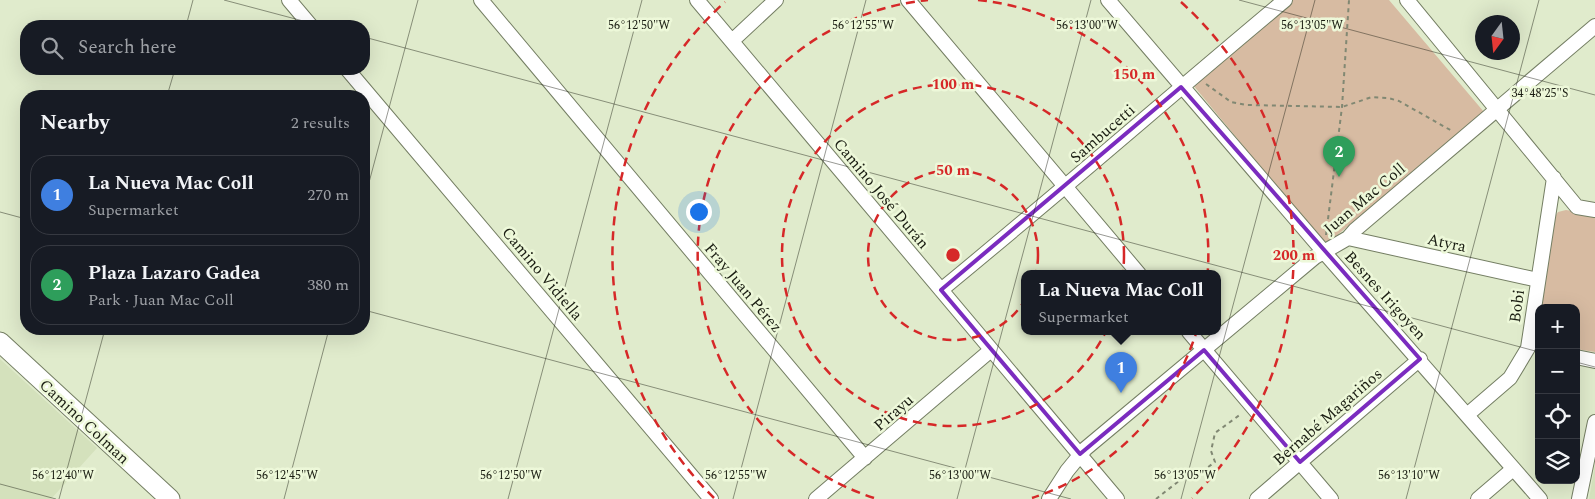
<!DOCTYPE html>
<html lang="en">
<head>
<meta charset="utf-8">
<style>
	:root { --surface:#171b24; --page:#242831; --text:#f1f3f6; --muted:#9ea1a6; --line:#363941; --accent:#d93025 }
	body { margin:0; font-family:Spectral,serif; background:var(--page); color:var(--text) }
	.controls { position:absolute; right:15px; bottom:15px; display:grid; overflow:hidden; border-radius:10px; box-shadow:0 5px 20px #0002 }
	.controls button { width:45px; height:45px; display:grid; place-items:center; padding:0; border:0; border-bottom:1px solid var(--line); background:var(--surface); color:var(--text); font:25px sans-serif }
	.compass { position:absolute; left:1475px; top:15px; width:45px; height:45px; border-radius:50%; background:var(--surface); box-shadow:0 5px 20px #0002; rotate:195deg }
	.you { position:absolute; left:698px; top:211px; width:18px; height:18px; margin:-12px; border:4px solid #fff; border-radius:50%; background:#1a73e8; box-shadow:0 0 0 8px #1a73e833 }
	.badge { display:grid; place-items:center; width:32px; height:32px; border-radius:50%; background:var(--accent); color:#fff; font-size:16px; font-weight:700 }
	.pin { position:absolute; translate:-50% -41px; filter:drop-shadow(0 1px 2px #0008) }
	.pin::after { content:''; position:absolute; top:26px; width:18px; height:15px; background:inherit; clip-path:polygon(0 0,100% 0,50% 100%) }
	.popup { position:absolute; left:1021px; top:270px; width:200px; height:65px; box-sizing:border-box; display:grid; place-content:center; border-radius:10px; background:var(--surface); filter:drop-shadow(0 1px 4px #0005); font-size:16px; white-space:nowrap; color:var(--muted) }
	.popup b { font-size:19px; color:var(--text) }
	.popup::after { content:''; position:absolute; left:50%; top:100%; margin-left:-10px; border:10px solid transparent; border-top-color:var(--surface) }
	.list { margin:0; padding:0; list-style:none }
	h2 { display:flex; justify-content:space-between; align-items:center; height:65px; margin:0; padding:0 20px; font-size:21px }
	h2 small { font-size:16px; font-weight:400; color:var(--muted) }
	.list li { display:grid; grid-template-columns:32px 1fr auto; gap:15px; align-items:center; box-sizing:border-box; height:80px; margin:0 10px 10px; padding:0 10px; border:1px solid var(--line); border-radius:20px }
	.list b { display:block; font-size:19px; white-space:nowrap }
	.list p { margin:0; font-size:16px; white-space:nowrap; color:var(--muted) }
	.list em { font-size:16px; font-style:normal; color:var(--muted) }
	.icon { flex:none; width:28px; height:28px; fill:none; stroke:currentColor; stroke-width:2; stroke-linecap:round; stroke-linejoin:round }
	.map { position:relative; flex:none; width:1595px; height:499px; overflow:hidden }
	.search { position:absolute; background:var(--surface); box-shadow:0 5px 20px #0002; left:20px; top:20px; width:350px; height:55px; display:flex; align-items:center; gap:12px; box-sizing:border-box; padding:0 18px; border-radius:20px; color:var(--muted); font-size:19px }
	.panel { position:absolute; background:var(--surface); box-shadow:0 5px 20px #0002; left:20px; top:90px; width:350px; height:245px; border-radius:20px }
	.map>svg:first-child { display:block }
	.built { fill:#d4e1bc }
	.green { fill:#d7bba2 }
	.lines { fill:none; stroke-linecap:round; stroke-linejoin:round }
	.street-casing { stroke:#747e63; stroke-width:16 }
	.secondary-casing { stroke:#747e63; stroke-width:21 }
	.path { stroke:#818873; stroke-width:2; stroke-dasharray:4 4; stroke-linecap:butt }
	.street { stroke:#fff; stroke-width:14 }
	.secondary { stroke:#fff; stroke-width:19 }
	.marked { fill:none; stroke:#7b2cbf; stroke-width:4; stroke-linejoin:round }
	.ticks { fill:none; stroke:#1a1d12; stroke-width:1; stroke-opacity:0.45 }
	.ring { fill:none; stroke:#d62828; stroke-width:2.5; stroke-dasharray:9 6 }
	.labels { text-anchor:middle; stroke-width:5; stroke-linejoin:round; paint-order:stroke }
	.street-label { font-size:16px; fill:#1a1d12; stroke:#edf8d9 }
	.ticks-label { font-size:12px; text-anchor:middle; fill:#1a1d12; stroke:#edf8d9; stroke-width:5; stroke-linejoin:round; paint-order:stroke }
	.centre { fill:#d62828; stroke:#edf8d9; stroke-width:2.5 }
	.ring-label { font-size:15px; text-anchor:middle; font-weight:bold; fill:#d62828; stroke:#edf8d9; stroke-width:5; stroke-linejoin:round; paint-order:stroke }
</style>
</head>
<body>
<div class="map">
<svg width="1595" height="499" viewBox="0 0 1595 499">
	<rect width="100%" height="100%" fill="#e0ebcc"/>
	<path class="built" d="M0 359 97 448 51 499H0Z
		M1595 465V499H1589Z"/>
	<path class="green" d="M1291 0H1389L1484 112 1329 242 1321 240 1193 85Z
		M1566 210 1595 215V352L1576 349V308H1540L1556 215 1558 212Z"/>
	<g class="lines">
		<g class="street-casing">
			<path id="street" d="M289 0 311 26
				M481 0 865 458
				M697 0 1117 499
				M908 0 1139 274
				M1108 0 1324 252 1540 499
				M1407 0 1577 207 1595 210
				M732 41 776 0
				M347 69 711 499
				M1348 238 1538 280
				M941 290C1057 195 1170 96 1285 0
				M1189 332 1331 499
				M1576 357 1595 361
				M1467 415 1510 378 1528 348 1554 178
				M816 499 991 350
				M1049 499 1067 471 1085 449 1315 257 1348 238 1355 230 1595 26
				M1257 499 1420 359
				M1478 499 1513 469
				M1579 499 1595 422"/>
		</g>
		<g class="secondary-casing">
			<path id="secondary" d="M0 342 170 499"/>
		</g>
		<path class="path" d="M1206 84 1231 102 1246 105 1342 107 1372 97 1388 98 1399 101 1452 131
			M1326 235 1342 107 1349 0
			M1156 499 1184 477 1192 479 1215 462 1211 451 1215 433 1241 414"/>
		<use href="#street" class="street"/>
		<use href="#secondary" class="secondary"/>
	</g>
	<path class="marked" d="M1181 87 1420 359 1300 462 1204 350 1080 454 941 290Z"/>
	<path class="ticks" d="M224 0 322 26M1239 0 1595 95M186 26 193 0M364 37 1539 352M167 96 175 69M364 201 418 0M0 212 26 219M364 310 1071 499M1576 362 1595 367M0 484 56 499M59 499 105 329M284 499 329 329M508 499 642 0M733 499 866 0M957 499 1091 0M1181 499 1315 0M1406 499 1539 0"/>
	<g class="ring">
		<circle cx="953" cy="255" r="85"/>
		<circle cx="953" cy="255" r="171"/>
		<path d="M874 498A256 256 0 0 1 928 0M978 0A256 256 0 0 1 1032 498"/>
		<path d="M714 498A341 341 0 0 1 725 2M1181 2A341 341 0 0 1 1192 498"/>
	</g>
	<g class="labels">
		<g class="street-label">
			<text transform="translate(1102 133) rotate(-41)" y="6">Sambucetti</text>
			<text transform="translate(882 193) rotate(50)" y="6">Camino José Durán</text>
			<text transform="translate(1364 198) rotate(-40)" y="6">Juan Mac Coll</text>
			<text transform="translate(1447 242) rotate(12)" y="6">Atyra</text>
			<text transform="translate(543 273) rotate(50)" y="6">Camino Vidiella</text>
			<text transform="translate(744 287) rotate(50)" y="6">Fray Juan Pérez</text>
			<text transform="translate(1386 295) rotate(48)" y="6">Besnes Irigoyen</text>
			<text transform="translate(1516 306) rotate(-82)" y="6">Bobi</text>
			<text transform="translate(893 412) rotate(-41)" y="6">Pirayu</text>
			<text transform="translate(1327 416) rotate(-41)" y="6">Bernabé Magariños</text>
			<text transform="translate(85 421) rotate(43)" y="6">Camino Colman</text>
		</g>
	</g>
	<g class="ticks-label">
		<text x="639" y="29">56°12'50"W</text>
		<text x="863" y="29">56°12'55"W</text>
		<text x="1087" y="29">56°13'00"W</text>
		<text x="1312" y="29">56°13'05"W</text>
		<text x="1540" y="97">34°48'25"S</text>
		<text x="63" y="479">56°12'40"W</text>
		<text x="287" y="479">56°12'45"W</text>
		<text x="511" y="479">56°12'50"W</text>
		<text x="736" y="479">56°12'55"W</text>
		<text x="960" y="479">56°13'00"W</text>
		<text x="1185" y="479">56°13'05"W</text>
		<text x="1409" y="479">56°13'10"W</text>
	</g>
	<circle cx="953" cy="255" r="8" class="centre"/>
	<g class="ring-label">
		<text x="1134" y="79">150 m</text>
		<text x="953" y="89">100 m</text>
		<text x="953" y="175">50 m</text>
		<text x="1294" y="260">200 m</text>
	</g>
</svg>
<div class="controls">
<button>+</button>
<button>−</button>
<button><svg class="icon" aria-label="locate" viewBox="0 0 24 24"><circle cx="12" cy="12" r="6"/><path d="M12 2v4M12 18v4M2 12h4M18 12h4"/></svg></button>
<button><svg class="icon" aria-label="layers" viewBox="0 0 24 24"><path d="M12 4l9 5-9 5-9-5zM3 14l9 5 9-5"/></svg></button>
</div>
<svg class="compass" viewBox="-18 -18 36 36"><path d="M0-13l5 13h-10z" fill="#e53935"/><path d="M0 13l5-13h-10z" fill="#9ea1a6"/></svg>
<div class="you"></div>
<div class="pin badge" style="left:1121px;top:393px;background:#3f7fe0">1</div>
<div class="popup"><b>La Nueva Mac Coll</b>Supermarket</div>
<div class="pin badge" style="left:1339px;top:177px;background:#2e9e5b">2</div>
<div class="search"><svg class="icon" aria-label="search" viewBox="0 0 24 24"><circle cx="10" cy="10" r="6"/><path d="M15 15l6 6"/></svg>Search here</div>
<section class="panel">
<h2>Nearby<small>2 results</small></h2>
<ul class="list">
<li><span class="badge" style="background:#3f7fe0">1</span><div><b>La Nueva Mac Coll</b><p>Supermarket</p></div><em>270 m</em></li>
<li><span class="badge" style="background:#2e9e5b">2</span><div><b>Plaza Lazaro Gadea</b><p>Park · Juan Mac Coll</p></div><em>380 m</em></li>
</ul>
</section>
</div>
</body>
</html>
